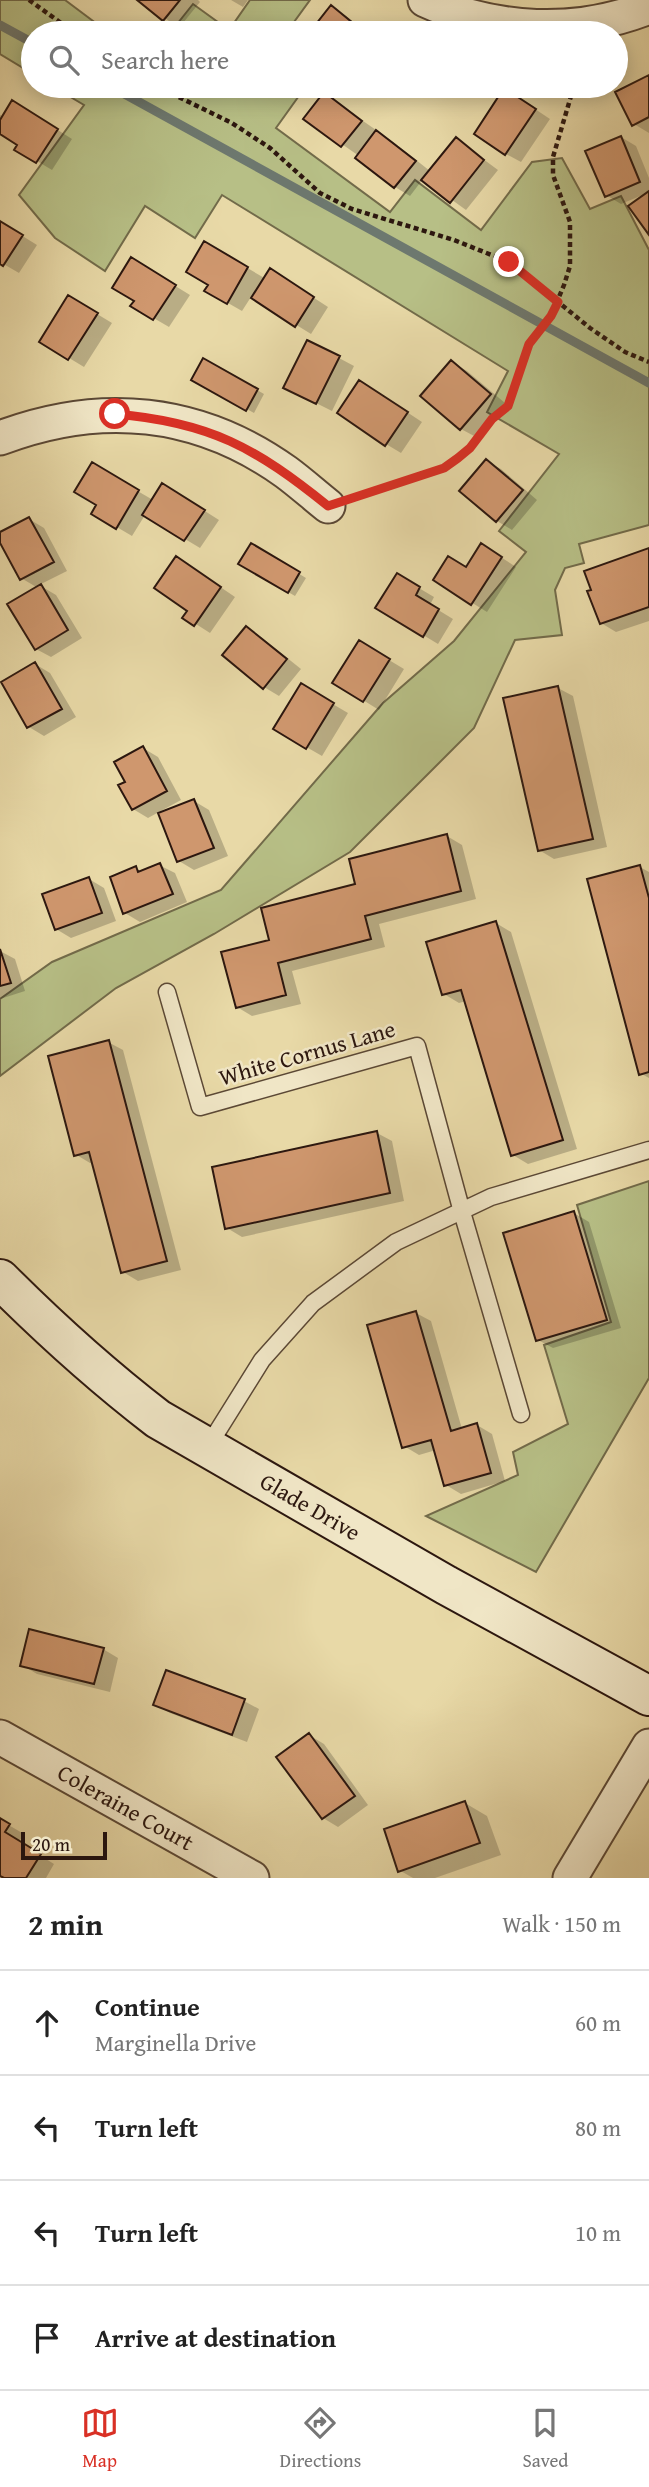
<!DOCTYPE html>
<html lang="en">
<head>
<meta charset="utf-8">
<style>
	:root { --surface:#fff; --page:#f2f2f2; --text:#222; --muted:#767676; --line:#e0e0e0; --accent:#d93025 }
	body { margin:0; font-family:"Gentium Book Plus",serif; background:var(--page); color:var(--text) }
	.scale { position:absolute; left:21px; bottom:18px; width:86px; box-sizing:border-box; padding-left:7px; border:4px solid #2c170f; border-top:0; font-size:19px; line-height:24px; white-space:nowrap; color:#2c170f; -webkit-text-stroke:5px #f0e6c6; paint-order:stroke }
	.stop { position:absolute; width:21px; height:21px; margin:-16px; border:5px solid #d93025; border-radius:50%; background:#fff }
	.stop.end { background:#d93025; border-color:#fff; box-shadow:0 2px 7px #0008 }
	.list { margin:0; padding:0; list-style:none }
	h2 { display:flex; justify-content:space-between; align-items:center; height:91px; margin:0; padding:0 28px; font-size:30px }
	h2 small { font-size:23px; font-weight:400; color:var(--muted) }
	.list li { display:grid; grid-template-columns:46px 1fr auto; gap:21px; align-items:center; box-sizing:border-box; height:105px; padding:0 28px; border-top:2px solid var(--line) }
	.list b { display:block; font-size:26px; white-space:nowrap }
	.list p { margin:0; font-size:23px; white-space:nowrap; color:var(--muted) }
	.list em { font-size:23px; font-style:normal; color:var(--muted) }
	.icon { flex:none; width:38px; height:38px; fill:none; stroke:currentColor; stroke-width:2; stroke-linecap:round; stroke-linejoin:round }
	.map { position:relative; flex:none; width:649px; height:1878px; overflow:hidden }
	.search { position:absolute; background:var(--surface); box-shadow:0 4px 18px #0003; left:21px; right:21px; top:21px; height:77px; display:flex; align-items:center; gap:18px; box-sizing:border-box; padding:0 24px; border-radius:38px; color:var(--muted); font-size:26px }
	.sheet { height:511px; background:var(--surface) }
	nav { display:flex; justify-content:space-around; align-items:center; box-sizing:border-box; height:98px; border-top:2px solid var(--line); background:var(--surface); font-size:19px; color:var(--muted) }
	nav a { display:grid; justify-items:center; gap:4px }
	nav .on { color:var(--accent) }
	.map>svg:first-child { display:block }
	.green { fill:#b7bf86; stroke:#726b4a; stroke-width:2 }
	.shadow { fill:#0003 }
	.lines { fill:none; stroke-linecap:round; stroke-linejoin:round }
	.stream { stroke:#6d786f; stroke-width:9 }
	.building { fill:#cf976e; stroke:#2c170f; stroke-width:2 }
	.lane-casing { stroke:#5b4835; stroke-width:19 }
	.street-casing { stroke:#5b4835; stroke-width:37 }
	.secondary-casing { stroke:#2c170f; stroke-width:42 }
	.path { stroke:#2c170f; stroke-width:4.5; stroke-dasharray:5 3.5; stroke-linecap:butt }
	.lane { stroke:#f0e6c6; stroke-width:16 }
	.street { stroke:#f0e6c6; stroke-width:33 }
	.secondary { stroke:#f0e6c6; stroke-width:38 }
	.route { stroke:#d93025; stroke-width:9 }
	.labels { text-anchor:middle; stroke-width:5; stroke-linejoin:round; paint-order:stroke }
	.street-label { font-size:23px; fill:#2c170f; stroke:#f0e6c6 }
</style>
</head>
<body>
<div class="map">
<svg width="649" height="1878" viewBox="0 0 649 1878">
	<rect width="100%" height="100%" fill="#e8d9a7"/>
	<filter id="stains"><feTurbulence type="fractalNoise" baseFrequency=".00286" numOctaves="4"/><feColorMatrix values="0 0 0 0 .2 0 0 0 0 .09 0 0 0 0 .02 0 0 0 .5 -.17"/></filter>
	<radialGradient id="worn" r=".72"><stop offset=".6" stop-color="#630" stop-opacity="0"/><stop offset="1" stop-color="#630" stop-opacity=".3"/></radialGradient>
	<path class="green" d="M0 0H65L109 33H33V74L0 54Z
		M250 0H310L286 33H170L193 4 229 30Z
		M52 86H306L276 128 390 212 415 180 481 230 532 162 562 158 590 209 621 196 649 250V525L579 544 584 563 565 568 555 590 562 635 515 640 474 728 350 852 214 934 116 988 0 1076V999L52 962 221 890 383 703 454 641 526 552 499 531 559 454 487 412 508 371 222 195 195 238 145 206 105 271 55 238 19 195 84 105Z
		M649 1181V1378L536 1572 426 1516 518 1475 513 1452 568 1424 544 1345 611 1322 577 1205Z"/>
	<path class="shadow" d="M139 0H198L200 2 179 28Z
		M231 0H248L243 7Z
		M332 8 346 16 367 33H311Z
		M649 77V133L634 124Z
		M324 94 392 141 430 171 456 139 498 170 466 210 423 179 410 196 395 187 357 158 359 156 306 119Z
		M520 99 550 119 521 162 506 154Z
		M28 111 72 139 52 170 17 149 20 145 0 132V115L4 117Z
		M621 137 636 146 649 178V232L645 194 621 204 606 195Z
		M0 222 37 245 19 273 0 262Z
		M205 243 266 279H285L328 307 311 334 251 297 242 311 207 291 210 284Z
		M146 268 190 295 169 327 133 306Z
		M69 297 112 323 84 367 41 341Z
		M339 358 354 366 332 411 300 395Z
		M204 360 264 394 254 413 193 379Z
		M452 362 467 371 505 403 476 437 461 429Z
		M375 391 422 422 401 453 386 444Z
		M486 461 501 469 537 500 512 530 497 521 461 491Z
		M93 465 153 500 178 494 219 520 200 548 145 515 132 536 93 513 99 504Z
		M29 519 44 528 67 571 39 585 56 595 82 638 51 657 36 649 38 588 21 578 0 539V534Z
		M251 545 306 578 295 596 240 564Z
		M649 550V621L616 632 601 623Z
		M496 554 516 567 487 612 435 580 467 569Z
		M191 567 235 597 210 633 185 617 189 611Z
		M397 575 434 597 430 605 453 619 438 644 377 607Z
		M246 628 261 637 301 669 279 696 264 687Z
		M374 651 404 669 379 710 334 682Z
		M35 664 50 673 76 717 44 736 29 727Z
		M302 686 348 713 322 756 275 729Z
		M558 688 573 696 607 847 554 859 539 850Z
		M143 748 158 757 181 800 148 818 133 809 127 782Z
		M194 801 209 810 228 856 194 870 179 861Z
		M447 836 462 845 476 899 379 924 385 947 292 971 301 1004 252 1016 237 1007 271 942 357 886Z
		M159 865 175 873 187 902 140 922 125 913 136 868 142 872Z
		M640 867 649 872V1078L640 1073Z
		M89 879 104 888 116 921 71 938 56 929Z
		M496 923 511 932 577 1149 528 1164 513 1155 466 1001 459 1003 444 994Z
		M0 951 15 959 25 991 0 999Z
		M108 1042 123 1050 181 1270 138 1281 123 1272 94 1162 90 1163 75 1154Z
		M377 1133 392 1141 404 1201 242 1237 227 1228Z
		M574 1213 589 1222 621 1328 553 1348 538 1340Z
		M416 1313 431 1321 462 1429 477 1425 492 1434 505 1481 461 1494 446 1485 436 1450 419 1455 404 1446Z
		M103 1649 118 1658 110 1692 37 1674 22 1665Z
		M167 1672 244 1701 259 1709 247 1742 170 1713 155 1705Z
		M309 1735 324 1744 368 1805 338 1827 323 1818Z
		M465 1803 487 1816 501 1855 435 1878H413L399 1870Z
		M0 1820 24 1834 19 1842 54 1864 46 1878H7L0 1874Z"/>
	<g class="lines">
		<path class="stream" d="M0 25 33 43
			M110 86 649 383"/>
	</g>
	<path class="building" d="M137 0H180L163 21Z
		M331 5 359 28 355 33H309Z
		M649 75V117L632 126 615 92Z
		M504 88 536 109 505 155 474 134Z
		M324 92 362 121 341 147 303 119Z
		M12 100 58 129 36 163 14 150 17 145 0 134V120Z
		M376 130 416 161 394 188 355 158Z
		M621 136 640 182 605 197 585 151Z
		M456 137 484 160 450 203 421 180Z
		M649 191V235L628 206Z
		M0 221 23 235 3 266 0 264Z
		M204 241 248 267 227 304 204 291 208 285 186 272Z
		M131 257 176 285 153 320 130 306 134 301 112 288Z
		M270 268 314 297 295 327 251 298Z
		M68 295 98 313 68 360 39 342Z
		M307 340 340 356 316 404 283 388Z
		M203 358 258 389 246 411 191 380Z
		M451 360 491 394 460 430 420 396Z
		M359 380 408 412 385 446 337 413Z
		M486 459 523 490 496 522 459 491Z
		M92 462 139 490 116 529 91 514 96 505 74 492Z
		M162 483 205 510 184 541 142 515Z
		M29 517 54 562 20 580 0 543V532Z
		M251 543 300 572 288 593 238 564Z
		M481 543 502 557 471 605 433 580 448 556 466 567Z
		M649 548V607L600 624 587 591 591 590 584 571Z
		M176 556 221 587 194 626 182 618 187 611 154 588Z
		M397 573 420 587 416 595 439 609 423 637 375 608Z
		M41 584 68 630 35 650 7 604Z
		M246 626 287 659 263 689 222 655Z
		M359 640 390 659 363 702 332 683Z
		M35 662 62 709 27 728 1 682Z
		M301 683 334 703 306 749 273 729Z
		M558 686 593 839 538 851 503 698Z
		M143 746 167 791 132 810 118 785 125 782 114 762Z
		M194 799 214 848 177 862 158 813Z
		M447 834 461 891 365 916 371 939 278 963 286 995 236 1008 221 952 269 940 261 908 355 884 349 859Z
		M160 863 173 894 123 914 110 877 136 866 138 872Z
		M640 865 649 898V1072L639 1075 587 879Z
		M89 877 102 913 55 930 42 894Z
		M496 921 563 1140 511 1156 461 990 442 995 426 942Z
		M0 949 11 983 0 986Z
		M109 1040 167 1261 121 1273 89 1152 74 1156 48 1056Z
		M377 1131 390 1193 225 1229 212 1167Z
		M574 1211 607 1320 536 1341 503 1233Z
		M416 1311 451 1431 477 1423 491 1473 444 1486 431 1440 402 1448 367 1325Z
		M29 1629 104 1648 94 1684 20 1666Z
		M166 1670 245 1699 232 1735 153 1705Z
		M309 1733 355 1796 322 1819 276 1757Z
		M465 1801 480 1843 398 1872 384 1829Z
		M0 1818 10 1824 5 1832 41 1854 26 1878H4L0 1876Z"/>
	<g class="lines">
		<g class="lane-casing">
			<path id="lane" d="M167 992 200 1107 417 1046 462 1212 521 1414
				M207 1448 262 1360 313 1303 396 1242 491 1197 649 1150"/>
		</g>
		<g class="street-casing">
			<g id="street">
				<path d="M425 0C495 32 577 36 649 7"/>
				<path d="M0 438C100 400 198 409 286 472 301 483 314 495 328 506"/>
				<path id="s1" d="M0 1737 252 1878"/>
				<path d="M570 1878 649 1746"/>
			</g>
		</g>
		<g class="secondary-casing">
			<g id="secondary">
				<path id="s2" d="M0 1279C50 1329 102 1376 158 1419L446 1585 649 1696"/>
			</g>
		</g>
		<path class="path" d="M29 0 75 33
			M156 86 232 123 270 148 320 193 352 209 454 240 509 262 590 328 625 352 649 362
			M355 497 444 468 470 448 492 419 508 406 529 344 551 316 564 285 570 266V222L553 175V157L574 86"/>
		<use href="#lane" class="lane"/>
		<use href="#street" class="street"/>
		<use href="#secondary" class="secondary"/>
	</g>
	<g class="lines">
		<path class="route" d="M115 414C210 422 256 448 328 506L444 468 458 458 470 448 492 419 508 406 529 344 551 316 558 302 509 262"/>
	</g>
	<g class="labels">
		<g class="street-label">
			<text transform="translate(307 1053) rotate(-16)" y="8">White Cornus Lane</text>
			<text dy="8" stroke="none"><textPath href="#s2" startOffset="387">Glade Drive</textPath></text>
			<text dy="8" stroke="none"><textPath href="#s1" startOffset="144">Coleraine Court</textPath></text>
		</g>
	</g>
	<rect width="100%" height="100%" filter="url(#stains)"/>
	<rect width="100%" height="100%" fill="url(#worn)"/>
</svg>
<div class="scale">20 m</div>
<div class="stop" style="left:115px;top:414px"></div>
<div class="stop end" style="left:509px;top:262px"></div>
<div class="search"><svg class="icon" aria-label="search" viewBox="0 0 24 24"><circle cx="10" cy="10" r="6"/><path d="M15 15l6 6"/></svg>Search here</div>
</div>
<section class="sheet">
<h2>2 min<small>Walk · 150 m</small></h2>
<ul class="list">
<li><svg class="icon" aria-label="ahead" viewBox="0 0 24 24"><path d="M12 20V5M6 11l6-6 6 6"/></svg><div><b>Continue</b><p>Marginella Drive</p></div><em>60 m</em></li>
<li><svg class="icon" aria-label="left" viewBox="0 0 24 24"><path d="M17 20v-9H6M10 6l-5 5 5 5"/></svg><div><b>Turn left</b></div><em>80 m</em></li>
<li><svg class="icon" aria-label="left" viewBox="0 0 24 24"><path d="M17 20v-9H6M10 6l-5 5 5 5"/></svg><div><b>Turn left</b></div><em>10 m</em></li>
<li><svg class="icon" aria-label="arrive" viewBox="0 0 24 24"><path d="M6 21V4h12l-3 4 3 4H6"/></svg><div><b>Arrive at destination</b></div></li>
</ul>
</section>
<nav>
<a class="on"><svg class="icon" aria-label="map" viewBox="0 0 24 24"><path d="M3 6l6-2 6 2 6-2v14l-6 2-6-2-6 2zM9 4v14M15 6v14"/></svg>Map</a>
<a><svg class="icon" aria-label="directions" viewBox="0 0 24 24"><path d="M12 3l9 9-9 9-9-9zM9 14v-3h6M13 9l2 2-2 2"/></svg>Directions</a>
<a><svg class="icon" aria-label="saved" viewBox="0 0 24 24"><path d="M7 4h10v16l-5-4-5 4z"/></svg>Saved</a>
</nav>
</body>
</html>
